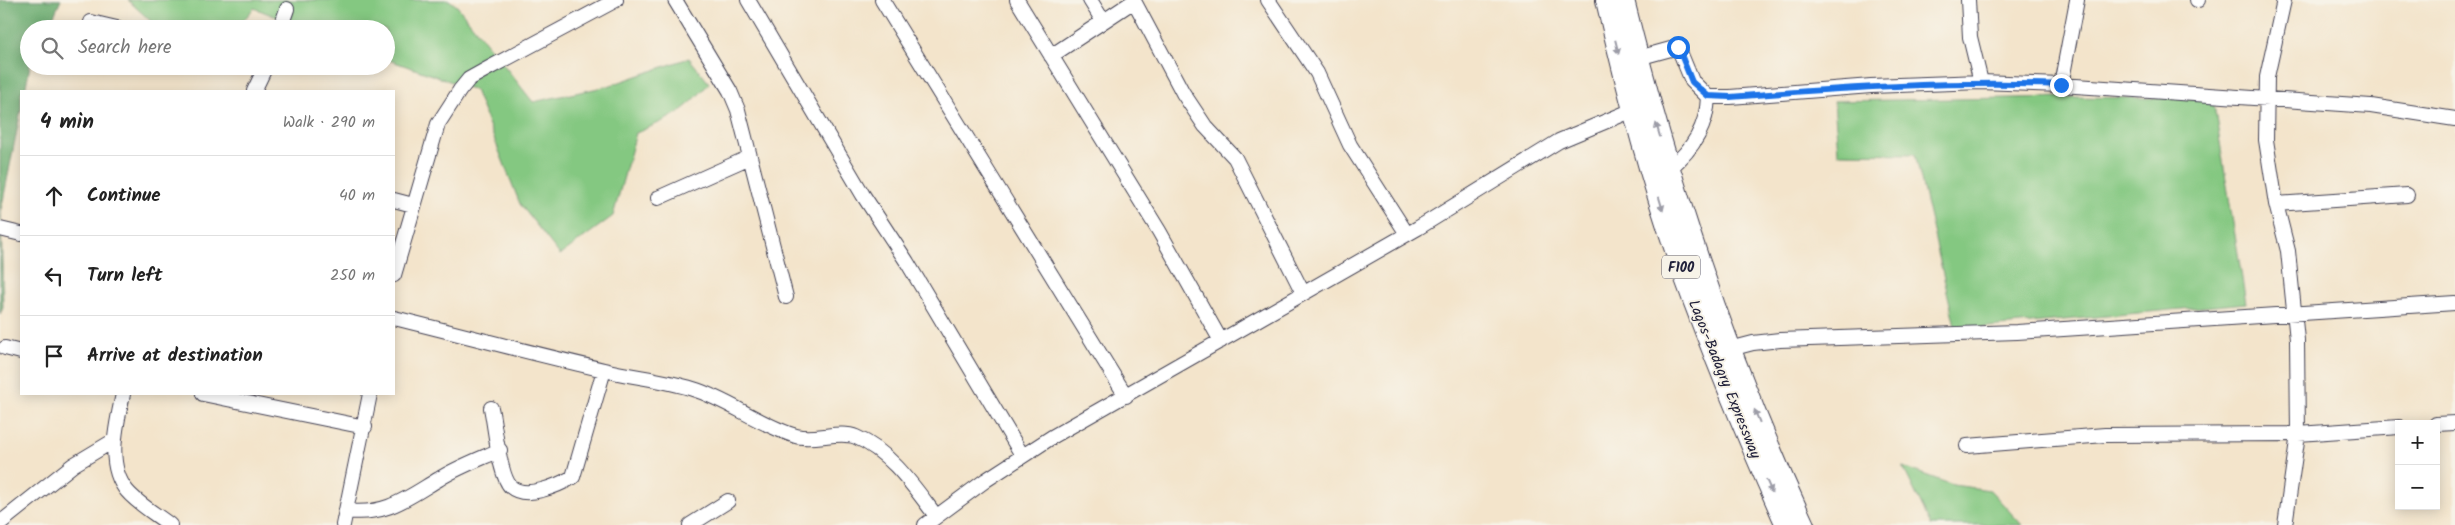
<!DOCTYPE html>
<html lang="en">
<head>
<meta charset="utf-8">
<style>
	:root { --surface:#fff; --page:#f2f2f2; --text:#222; --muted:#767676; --line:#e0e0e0 }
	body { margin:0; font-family:Kalam,sans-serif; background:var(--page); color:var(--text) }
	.controls { position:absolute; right:15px; bottom:15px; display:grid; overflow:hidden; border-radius:0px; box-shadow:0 2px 12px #0003 }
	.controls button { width:45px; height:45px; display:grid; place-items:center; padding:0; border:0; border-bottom:1px solid var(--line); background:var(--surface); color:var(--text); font:25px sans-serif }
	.stop { position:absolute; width:15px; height:15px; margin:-11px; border:4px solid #1a73e8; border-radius:50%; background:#fff }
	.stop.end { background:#1a73e8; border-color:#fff; box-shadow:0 1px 5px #0008 }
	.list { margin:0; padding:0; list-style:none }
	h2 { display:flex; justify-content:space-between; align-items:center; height:65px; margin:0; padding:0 20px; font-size:21px }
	h2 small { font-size:16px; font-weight:400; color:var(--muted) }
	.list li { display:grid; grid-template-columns:32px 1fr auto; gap:15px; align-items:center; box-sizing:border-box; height:80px; padding:0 20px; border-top:1px solid var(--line) }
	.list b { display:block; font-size:19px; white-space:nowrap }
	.list em { font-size:16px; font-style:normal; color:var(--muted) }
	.icon { flex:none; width:28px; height:28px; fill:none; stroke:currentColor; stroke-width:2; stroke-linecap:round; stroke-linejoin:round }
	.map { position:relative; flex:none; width:2455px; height:525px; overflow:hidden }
	.search { position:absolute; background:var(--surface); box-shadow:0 2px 12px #0003; left:20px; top:20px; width:375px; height:55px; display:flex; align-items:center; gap:12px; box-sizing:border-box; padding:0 18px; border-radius:28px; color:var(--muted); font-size:19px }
	.panel { position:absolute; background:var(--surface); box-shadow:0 2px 12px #0003; left:20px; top:90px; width:375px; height:305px; border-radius:0px }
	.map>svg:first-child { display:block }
	.green { fill:#84c881; stroke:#53755e }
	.forest { fill:#6bac6f; stroke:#466755 }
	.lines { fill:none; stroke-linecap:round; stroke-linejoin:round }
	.minor-casing { stroke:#413f51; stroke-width:16 }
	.highway-casing { stroke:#413f51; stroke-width:22 }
	.minor { stroke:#fff; stroke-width:14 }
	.highway { stroke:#fff; stroke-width:20 }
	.oneway { fill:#9c9ca7 }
	.route { stroke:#1a73e8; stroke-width:6 }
	.labels { text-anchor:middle; stroke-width:4; stroke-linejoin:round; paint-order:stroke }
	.shield { fill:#f7f3e8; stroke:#62616f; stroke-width:1 }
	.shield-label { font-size:14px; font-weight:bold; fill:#22223b }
	.street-label { font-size:15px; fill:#22223b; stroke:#f7f3e8 }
</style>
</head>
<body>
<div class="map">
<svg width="2455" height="525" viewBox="0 0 2455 525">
	<rect width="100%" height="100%" fill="#f7f3e8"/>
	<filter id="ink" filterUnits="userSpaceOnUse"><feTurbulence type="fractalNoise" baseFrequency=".02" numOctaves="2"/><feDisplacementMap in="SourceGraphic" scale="10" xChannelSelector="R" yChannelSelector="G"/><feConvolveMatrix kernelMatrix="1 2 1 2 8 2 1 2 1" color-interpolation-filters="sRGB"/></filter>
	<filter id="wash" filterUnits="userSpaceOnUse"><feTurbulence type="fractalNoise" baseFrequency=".0096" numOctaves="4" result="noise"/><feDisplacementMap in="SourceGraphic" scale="20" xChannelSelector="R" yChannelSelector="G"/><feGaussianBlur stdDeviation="1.12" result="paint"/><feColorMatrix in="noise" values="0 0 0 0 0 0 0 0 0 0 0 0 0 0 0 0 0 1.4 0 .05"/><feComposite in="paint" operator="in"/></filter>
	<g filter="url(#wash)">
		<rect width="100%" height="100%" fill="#f3e4cb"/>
		<path class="green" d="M128 0H449L457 6 533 102 608 86 689 58 709 83C684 113 671 118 636 133L613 216 560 255 520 204 475 90 386 59V29H307L254 8 236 29H159Z
			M2070 97 2213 99 2246 303 1956 330 1915 154 1838 153 1834 101Z
			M1903 467 1953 485 1990 490 2022 525H1931Z"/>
		<path class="forest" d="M0 0H61L48 29H29L30 66 25 91H21V110L1 211 3 308 0 314Z"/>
	</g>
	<g filter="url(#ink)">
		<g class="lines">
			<g class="minor-casing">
				<path id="minor" d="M675 0 730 91 738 110 786 297
					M748 0 863 195 907 262 1022 455
					M882 0 1126 396
					M1017 0 1159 231 1221 341
					M1090 0 1103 21
					M1268 0 1317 73 1350 145 1407 234
					M1968 0 1970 37 1981 82
					M2197 0H2198
					M2284 0 2267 77 2266 140 2276 204 2288 251 2297 340 2298 434 2285 525
					M91 22 121 29
					M280 29 287 9
					M1051 56 1134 1 1183 93 1205 126 1235 158 1303 293
					M1638 58 1678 47 1692 81 1708 97H1730L1871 86 1981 82 2061 85 2371 106 2455 119
					M2061 85 2077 0
					M254 91 266 66
					M1670 168C1693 149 1707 127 1708 97
					M658 198 750 157
					M394 200 413 205
					M2276 204 2407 195
					M0 229 21 234
					M394 275 438 124 460 90 469 79 487 69 616 0
					M394 318C464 335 534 354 604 370 633 377 664 380 693 389 729 400 759 425 796 436 814 441 840 430 856 437 891 452 914 487 936 516
					M5 348 21 352
					M1730 349 1753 343 1780 340 2017 332 2455 303
					M123 394C117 423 105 465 127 491 138 504 157 515 170 525
					M203 394 365 427
					M491 408C495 425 499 476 511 487 526 500 559 485 573 477L604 370
					M2436 424 2455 423
					M1967 446 2105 435 2298 434 2399 427
					M346 511C386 516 407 498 439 479 458 467 480 459 500 450
					M0 523 73 465 113 441
					M343 525 370 394
					M690 525 728 501
					M925 525 986 480 1052 437 1418 228 1559 141 1633 110"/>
			</g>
			<g class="highway-casing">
				<path id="highway" d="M1606 0C1627 92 1651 184 1683 273 1714 358 1749 442 1786 525
					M1624 0C1668 180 1726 356 1804 525"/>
			</g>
			<use href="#minor" class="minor"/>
			<use href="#highway" class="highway"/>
		</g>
		<defs><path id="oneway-solid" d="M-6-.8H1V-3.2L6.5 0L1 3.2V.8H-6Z" transform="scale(1.25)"/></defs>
		<g class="oneway">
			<use href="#oneway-solid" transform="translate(1617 47) rotate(76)"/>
			<use href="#oneway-solid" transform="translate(1658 130) rotate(-107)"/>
			<use href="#oneway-solid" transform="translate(1661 204) rotate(73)"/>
			<use href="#oneway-solid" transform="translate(1757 416) rotate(-112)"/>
			<use href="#oneway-solid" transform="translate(1769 486) rotate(66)"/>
		</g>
	</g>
	<g class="lines" filter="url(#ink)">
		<path class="route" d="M1678 47 1692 82 1708 96 1730 97C1841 88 1950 81 2061 85"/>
	</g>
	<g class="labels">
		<rect class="shield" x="1662" y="255.5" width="38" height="23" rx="4"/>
		<g class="shield-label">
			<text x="1681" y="272">F100</text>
		</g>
		<g class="street-label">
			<text transform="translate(1725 379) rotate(68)" y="5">Lagos-Badagry Expressway</text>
		</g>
	</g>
</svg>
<div class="controls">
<button>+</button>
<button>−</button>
</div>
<div class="stop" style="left:1678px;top:47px"></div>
<div class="stop end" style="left:2061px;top:85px"></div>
<div class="search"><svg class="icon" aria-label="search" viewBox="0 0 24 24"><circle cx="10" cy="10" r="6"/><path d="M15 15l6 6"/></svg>Search here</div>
<section class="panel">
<h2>4 min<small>Walk · 290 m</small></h2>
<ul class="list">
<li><svg class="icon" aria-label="ahead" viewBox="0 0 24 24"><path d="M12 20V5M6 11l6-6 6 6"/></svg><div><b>Continue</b></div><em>40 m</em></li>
<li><svg class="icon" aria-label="left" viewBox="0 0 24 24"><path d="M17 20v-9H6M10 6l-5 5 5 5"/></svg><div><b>Turn left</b></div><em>250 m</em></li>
<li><svg class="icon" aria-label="arrive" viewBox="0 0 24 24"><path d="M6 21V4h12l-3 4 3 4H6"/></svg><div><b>Arrive at destination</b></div></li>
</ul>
</section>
</div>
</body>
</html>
